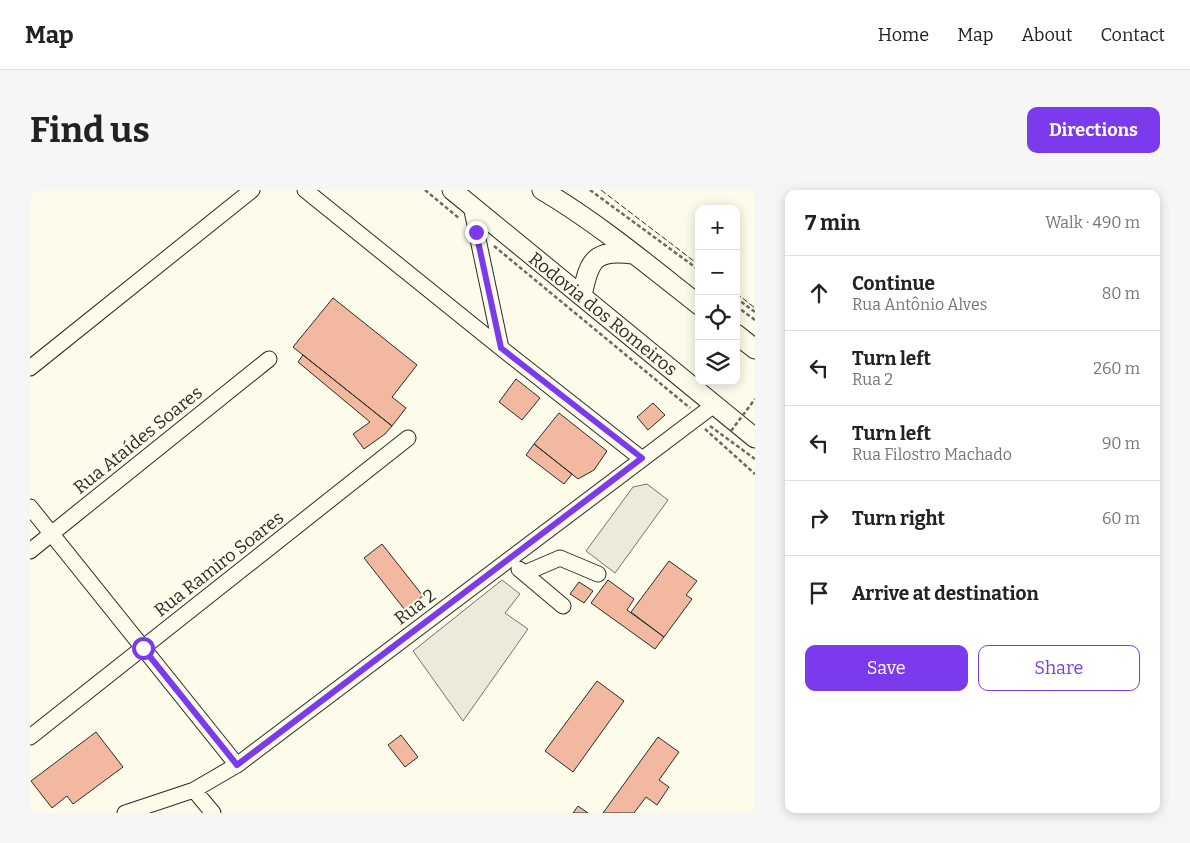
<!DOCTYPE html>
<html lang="en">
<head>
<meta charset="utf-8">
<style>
	:root { --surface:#fff; --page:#f6f6f6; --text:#222; --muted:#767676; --line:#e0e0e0; --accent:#7c3aed }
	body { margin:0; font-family:Bitter,serif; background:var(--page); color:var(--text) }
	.controls { position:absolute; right:15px; top:15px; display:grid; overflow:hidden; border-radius:10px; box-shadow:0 2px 12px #0003 }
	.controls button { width:45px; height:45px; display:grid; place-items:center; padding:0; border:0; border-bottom:1px solid var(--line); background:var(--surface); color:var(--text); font:25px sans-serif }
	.stop { position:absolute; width:15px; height:15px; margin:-11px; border:4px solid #7c3aed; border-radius:50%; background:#fff }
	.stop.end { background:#7c3aed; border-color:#fff; box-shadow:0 1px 5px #0008 }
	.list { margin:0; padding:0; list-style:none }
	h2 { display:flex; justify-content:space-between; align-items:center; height:65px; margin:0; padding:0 20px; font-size:21px }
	h2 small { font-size:16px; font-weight:400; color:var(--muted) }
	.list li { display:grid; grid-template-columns:32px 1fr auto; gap:15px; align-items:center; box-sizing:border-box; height:75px; padding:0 20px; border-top:1px solid var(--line) }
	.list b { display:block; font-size:19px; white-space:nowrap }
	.list p { margin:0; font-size:16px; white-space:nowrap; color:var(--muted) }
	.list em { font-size:16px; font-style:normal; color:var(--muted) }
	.actions { display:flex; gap:10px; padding:15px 20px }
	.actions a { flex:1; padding:11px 0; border:1px solid var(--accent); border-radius:10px; text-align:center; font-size:18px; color:var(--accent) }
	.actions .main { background:var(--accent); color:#fff }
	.icon { flex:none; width:28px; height:28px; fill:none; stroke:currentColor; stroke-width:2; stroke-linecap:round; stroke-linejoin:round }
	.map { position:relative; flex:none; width:725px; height:623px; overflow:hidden; border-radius:10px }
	header { display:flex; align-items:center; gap:30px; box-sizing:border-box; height:70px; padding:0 25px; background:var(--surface); border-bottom:1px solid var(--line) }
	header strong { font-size:24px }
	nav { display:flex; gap:28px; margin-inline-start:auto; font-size:18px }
	.intro { display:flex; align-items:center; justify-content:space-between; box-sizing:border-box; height:120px; padding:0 30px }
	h1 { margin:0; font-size:35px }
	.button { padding:12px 22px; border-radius:10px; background:var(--accent); color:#fff; font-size:18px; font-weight:700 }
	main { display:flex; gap:30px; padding:0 30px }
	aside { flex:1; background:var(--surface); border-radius:10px; box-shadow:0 2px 12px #0003 }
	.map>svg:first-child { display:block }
	.parking { fill:#eceadb; stroke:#74746e }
	.building { fill:#f2b8a0; stroke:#2b2b2b }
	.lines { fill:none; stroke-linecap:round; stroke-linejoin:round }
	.minor-casing { stroke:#2b2b2b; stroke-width:17 }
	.major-casing { stroke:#2b2b2b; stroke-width:21 }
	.path { stroke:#6a6964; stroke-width:2.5; stroke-dasharray:4 2.5; stroke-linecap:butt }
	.minor { stroke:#fdfbea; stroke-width:15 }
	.major { stroke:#fdfbea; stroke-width:19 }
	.path-bridge { stroke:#6a6964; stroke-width:2.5; stroke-dasharray:4 2.5; stroke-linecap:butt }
	.fence { stroke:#2b2b2b; stroke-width:1; stroke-dasharray:6 2.5; stroke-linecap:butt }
	.route { stroke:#7c3aed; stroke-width:6 }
	.labels { text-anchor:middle; stroke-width:4; stroke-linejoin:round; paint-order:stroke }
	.street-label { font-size:18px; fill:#2b2b2b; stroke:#fdfbea }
</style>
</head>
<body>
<header>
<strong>Map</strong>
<nav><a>Home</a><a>Map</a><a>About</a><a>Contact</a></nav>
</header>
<div class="intro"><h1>Find us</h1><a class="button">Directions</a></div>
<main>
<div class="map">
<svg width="725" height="623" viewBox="0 0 725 623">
	<rect width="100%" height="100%" fill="#fdfbea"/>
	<path class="parking" d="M617 294 638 310 585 383 556 361 603 297Z
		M472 390 490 404 475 423 498 439 433 531 383 461Z"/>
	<path class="building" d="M303 108 387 175 362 207 376 218 362 236 263 157Z
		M273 165 362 236 355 244 334 259 323 244 340 232 268 172Z
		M486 189 510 208 492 230 469 212Z
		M623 213 635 225 618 240 607 227Z
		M529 223 577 261 564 280 548 289 504 254Z
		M504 254 542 284 534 294 496 265Z
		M352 354 393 406 375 420 334 368Z
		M639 371 667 391 656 405 662 409 634 447 601 422Z
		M578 390 604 409 597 420 634 447 625 459 561 413Z
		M549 392 563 401 554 413 540 404Z
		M567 491 594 511 543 582 515 561Z
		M66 542 93 577 43 614 37 606 22 618 1 591Z
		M371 545 388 567 375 577 358 555Z
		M628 547 649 562 629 590 639 597 627 615 616 607 604 623H573Z
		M548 616 558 623H543Z"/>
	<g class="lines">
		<g class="minor-casing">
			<path id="minor" d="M275 0 471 158 612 269
				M441 16 471 158
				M0 178 222 0
				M0 317 207 575
				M0 361 239 169
				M489 379 533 416
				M495 383 530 368 568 384
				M0 547 378 248
				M164 600 183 623
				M95 623 164 600 207 575 684 215"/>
		</g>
		<g class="major-casing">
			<path id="major" d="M422 0 725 248
				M512 0C568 33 618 75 669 115
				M552 106C559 70 564 59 603 64
				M706 144 725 159"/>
		</g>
		<path class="path" d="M395 0 430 29
			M560 0 669 80
			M464 56 660 218
			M706 108 725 122
			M706 116 725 130
			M680 236 725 269
			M675 239 725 284"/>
		<use href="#minor" class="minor"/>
		<use href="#major" class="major"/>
		<path class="path-bridge" d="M701 241 725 209"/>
		<path class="fence" d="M571 0 669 75
			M706 103 725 118"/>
	</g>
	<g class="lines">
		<path class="route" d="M113 458 207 575 612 268 471 158 446 42"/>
	</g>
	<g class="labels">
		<g class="street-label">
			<text transform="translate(573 124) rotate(39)" y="6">Rodovia dos Romeiros</text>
			<text transform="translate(108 250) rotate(-39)" y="6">Rua Ataídes Soares</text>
			<text transform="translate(189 374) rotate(-38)" y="6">Rua Ramiro Soares</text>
			<text transform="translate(385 417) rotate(-37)" y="6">Rua 2</text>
		</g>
	</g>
</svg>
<div class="controls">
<button>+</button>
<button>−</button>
<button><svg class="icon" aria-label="locate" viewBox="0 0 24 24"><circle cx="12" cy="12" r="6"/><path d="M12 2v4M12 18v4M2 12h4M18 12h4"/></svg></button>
<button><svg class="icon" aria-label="layers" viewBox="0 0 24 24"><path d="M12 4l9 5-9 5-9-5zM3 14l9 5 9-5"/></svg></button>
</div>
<div class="stop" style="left:113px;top:458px"></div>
<div class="stop end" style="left:446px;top:42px"></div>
</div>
<aside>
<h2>7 min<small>Walk · 490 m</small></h2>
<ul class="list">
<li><svg class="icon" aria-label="ahead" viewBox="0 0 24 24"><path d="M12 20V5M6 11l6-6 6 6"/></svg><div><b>Continue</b><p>Rua Antônio Alves</p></div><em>80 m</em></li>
<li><svg class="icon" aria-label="left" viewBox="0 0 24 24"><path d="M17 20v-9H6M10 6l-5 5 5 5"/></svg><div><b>Turn left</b><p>Rua 2</p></div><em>260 m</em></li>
<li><svg class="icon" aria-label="left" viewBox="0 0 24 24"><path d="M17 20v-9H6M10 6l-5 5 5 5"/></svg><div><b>Turn left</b><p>Rua Filostro Machado</p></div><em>90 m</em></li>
<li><svg class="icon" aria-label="right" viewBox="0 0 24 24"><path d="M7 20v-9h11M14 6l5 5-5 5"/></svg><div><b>Turn right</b></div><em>60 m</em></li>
<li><svg class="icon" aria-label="arrive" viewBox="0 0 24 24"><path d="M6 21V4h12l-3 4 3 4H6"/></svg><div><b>Arrive at destination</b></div></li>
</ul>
<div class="actions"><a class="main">Save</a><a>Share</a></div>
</aside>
</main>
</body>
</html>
